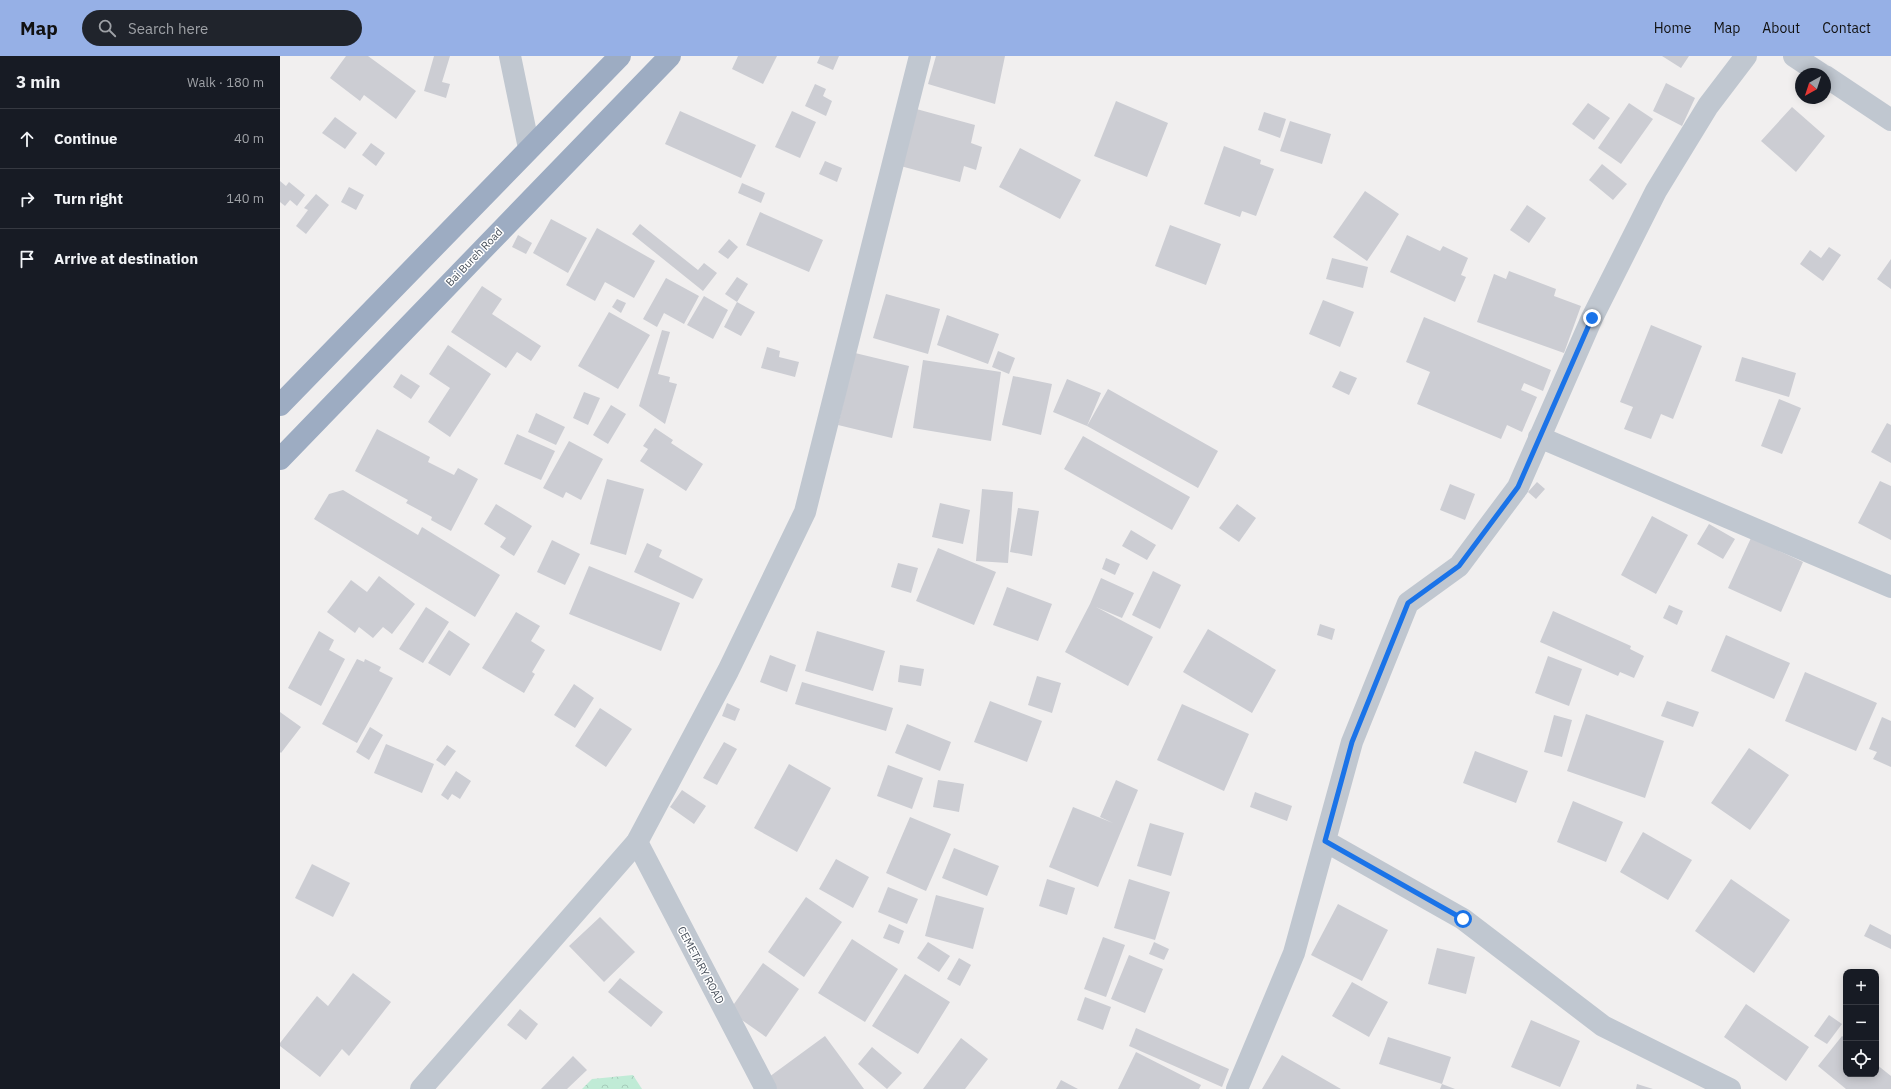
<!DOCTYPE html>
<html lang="en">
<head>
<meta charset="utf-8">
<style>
	:root { --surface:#171b24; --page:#20242c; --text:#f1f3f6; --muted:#9ea1a6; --line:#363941; --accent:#96b0e6 }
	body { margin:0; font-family:"IBM Plex Sans",sans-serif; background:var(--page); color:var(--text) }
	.controls { position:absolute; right:12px; bottom:12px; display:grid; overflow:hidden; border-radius:8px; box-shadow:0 2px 10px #0003 }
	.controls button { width:36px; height:36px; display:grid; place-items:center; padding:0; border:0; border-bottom:1px solid var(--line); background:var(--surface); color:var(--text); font:20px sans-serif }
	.compass { position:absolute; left:1515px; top:12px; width:36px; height:36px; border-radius:50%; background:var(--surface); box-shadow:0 2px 10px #0003; rotate:219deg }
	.stop { position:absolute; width:12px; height:12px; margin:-9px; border:3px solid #1a73e8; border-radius:50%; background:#fff }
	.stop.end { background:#1a73e8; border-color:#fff; box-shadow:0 1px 4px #0008 }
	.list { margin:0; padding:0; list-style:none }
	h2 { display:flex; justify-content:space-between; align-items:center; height:52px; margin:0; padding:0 16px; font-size:17px }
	h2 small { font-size:13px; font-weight:400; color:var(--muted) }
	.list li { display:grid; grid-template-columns:26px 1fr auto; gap:12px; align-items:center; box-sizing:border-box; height:60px; padding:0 16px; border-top:1px solid var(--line) }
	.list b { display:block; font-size:15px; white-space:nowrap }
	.list em { font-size:13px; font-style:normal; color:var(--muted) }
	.icon { flex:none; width:22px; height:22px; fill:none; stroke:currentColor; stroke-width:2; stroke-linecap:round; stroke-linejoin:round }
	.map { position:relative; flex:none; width:1611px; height:1033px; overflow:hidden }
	header { display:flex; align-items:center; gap:24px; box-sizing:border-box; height:56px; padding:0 20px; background:var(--accent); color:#111 }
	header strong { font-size:19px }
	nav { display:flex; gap:22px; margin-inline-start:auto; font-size:14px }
	.search { width:280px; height:36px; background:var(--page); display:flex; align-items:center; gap:10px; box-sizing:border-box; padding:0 14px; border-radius:22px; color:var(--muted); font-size:15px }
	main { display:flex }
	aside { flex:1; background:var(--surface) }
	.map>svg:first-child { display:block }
	.forest { fill:url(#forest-crowns) }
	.building { fill:#cccdd3 }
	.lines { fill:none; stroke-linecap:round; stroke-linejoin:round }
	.minor { stroke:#c0c7d0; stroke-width:22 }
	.tertiary { stroke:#c0c7d0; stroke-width:22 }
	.trunk { stroke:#9dacc2; stroke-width:22 }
	.route { stroke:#1a73e8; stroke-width:5 }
	.labels { text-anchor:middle; stroke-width:3; stroke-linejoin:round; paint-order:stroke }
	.street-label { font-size:11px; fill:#48505b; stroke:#fff }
</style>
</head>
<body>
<header>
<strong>Map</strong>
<div class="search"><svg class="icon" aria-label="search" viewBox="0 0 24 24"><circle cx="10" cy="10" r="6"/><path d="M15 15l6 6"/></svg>Search here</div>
<nav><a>Home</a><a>Map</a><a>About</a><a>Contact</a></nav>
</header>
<main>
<aside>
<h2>3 min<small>Walk · 180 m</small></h2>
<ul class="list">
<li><svg class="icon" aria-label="ahead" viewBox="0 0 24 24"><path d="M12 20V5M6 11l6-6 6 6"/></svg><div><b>Continue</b></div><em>40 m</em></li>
<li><svg class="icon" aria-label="right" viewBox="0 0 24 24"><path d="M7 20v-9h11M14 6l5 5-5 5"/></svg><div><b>Turn right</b></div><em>140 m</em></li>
<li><svg class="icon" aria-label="arrive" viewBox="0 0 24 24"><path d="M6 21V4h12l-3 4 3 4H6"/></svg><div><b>Arrive at destination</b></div></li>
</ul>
</aside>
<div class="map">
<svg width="1611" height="1033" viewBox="0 0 1611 1033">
	<defs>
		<pattern id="forest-crowns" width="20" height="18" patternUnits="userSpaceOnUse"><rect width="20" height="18" fill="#c0ebd6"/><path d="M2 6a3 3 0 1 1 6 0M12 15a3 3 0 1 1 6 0" fill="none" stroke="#a6cbba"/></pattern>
	</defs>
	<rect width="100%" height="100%" fill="#f1efef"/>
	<path class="forest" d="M353 1019 362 1033H302L312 1023Z"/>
	<path class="building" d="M66 0H88L136 35 116 63 84 39 80 45 50 22Z
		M154 0H170L162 26 170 28 166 42 144 35Z
		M458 0H497L483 28 452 13Z
		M540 0H559L553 14 537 7Z
		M656 0H725L715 48 648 28Z
		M1382 0H1409L1401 12Z
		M1386 27 1415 42 1402 70 1373 55Z
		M535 28 546 33 543 40 552 45 546 60 525 50Z
		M836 45 888 67 867 121 814 100Z
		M1308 47 1330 62 1314 84 1292 68Z
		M1349 47 1373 63 1341 108 1318 92Z
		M629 51 695 69 691 87 702 91 696 114 684 110 680 126 613 108Z
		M1512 51 1545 80 1516 116 1481 85Z
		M400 55 476 89 461 122 385 88Z
		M512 55 536 66 520 102 495 91Z
		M984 56 1006 63 1000 82 978 74Z
		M55 61 77 77 65 93 42 77Z
		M1010 65 1051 78 1042 108 1000 95Z
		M91 87 105 97 96 110 82 99Z
		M944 90 981 104 980 108 994 113 976 160 962 155 960 161 924 148Z
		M740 92 801 124 780 163 719 131Z
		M545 105 562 112 557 126 539 118Z
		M1322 108 1347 128 1333 144 1309 124Z
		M0 125 6 130 9 126 25 139 17 150 10 144 5 150 0 146Z
		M462 127 485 137 481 147 458 137Z
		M69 131 84 139 76 154 61 146Z
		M1085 135 1119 158 1087 205 1053 181Z
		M36 138 49 149 26 178 16 170 28 154 24 152Z
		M1247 149 1266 162 1249 187 1230 174Z
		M480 156 543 184 529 216 466 189Z
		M271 163 307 182 288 217 253 197Z
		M360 168 418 214 424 207 437 217 423 235 352 178Z
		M890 169 941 188 926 229 875 210Z
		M317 172 375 205 354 242 325 226 315 245 286 229Z
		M238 179 252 187 246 198 232 191Z
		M1127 179 1160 195 1163 190 1188 202 1181 219 1186 221 1175 246 1110 216Z
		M449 183 458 191 448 203 438 196Z
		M1549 191 1561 199 1543 225 1520 208 1530 194 1541 202Z
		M1052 202 1088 211 1083 232 1046 223Z
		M1611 203V233L1597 223Z
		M1229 215 1276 233 1274 240 1301 250 1284 297 1197 266 1214 218 1226 223Z
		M457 221 468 228 457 246 445 238Z
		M386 222 419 240 404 268 384 257 377 271 363 263Z
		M202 230 222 243 212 258 261 290 251 305 237 296 226 312 171 276Z
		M606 238 660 253 648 298 593 282Z
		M424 240 448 254 433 283 407 269Z
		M337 243 346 247 341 257 332 251Z
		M1043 244 1074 256 1060 291 1029 278Z
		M457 246 475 256 461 280 444 271Z
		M329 256 370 279 338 333 298 310Z
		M667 259 719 278 708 308 657 289Z
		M1144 261 1271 314 1263 335 1244 327 1241 334 1257 341 1242 376 1227 369 1221 383 1137 348 1150 316 1126 306Z
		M1371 269 1422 290 1393 363 1381 358 1371 383 1344 373 1353 351 1340 346Z
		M382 274 390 276 378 318 390 321 389 326 397 328 385 368 359 350Z
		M168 289 211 318 170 381 148 366 170 332 149 318Z
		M487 291 500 295 499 301 519 306 515 321 481 312Z
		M718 295 735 302 729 318 712 311Z
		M575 297 629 310 612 382 558 369Z
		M1462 301 1516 317 1509 341 1455 325Z
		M643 304 721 316 711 385 633 372Z
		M1060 315 1077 322 1069 339 1052 331Z
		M121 318 140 330 131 343 113 331Z
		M733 320 772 328 761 379 722 369Z
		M787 323 821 337 807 370 828 333 938 395 918 432 807 370 773 356Z
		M304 336 320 342 308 369 293 362Z
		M1499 343 1521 352 1502 398 1481 390Z
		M331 349 346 358 328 388 313 379Z
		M256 357 285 371 276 389 248 376Z
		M1607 367 1611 369V407L1591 396Z
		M375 372 393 384 391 387 423 408 406 435 360 405 368 393 363 390Z
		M97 373 150 401 148 406 174 419 178 412 198 423 171 475 151 464 152 461 126 447 128 444 75 415Z
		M237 378 275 395 261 424 224 408Z
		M803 380 910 441 892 474 784 413Z
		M289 385 323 403 301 444 286 436 283 442 263 432Z
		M327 423 364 433 346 499 310 488Z
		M1600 425 1611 430V484L1578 467Z
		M1257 426 1265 433 1256 443 1248 436Z
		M1170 428 1195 438 1185 464 1160 454Z
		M702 433 733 436 728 507 696 505Z
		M63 434 138 479 142 471 220 519 195 561 34 463 49 438Z
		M660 447 690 454 683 488 652 481Z
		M216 448 252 470 234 500 220 491 226 482 204 468Z
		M957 448 976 462 959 486 939 472Z
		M738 452 759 455 752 500 730 496Z
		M1372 460 1408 479 1376 538 1341 519Z
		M1429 468 1455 483 1443 503 1417 488Z
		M851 474 876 489 867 504 842 490Z
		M1471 482 1523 506 1501 556 1448 532Z
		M272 484 300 498 285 529 257 516Z
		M367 487 382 494 379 501 423 523 413 543 354 516Z
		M658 492 716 516 694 569 636 545Z
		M826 502 840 508 835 519 822 513Z
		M618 507 638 512 631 537 611 531Z
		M309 510 400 547 381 595 289 558Z
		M873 515 901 529 880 573 852 559Z
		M99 520 135 548 112 578 103 571 93 582 79 571 75 577 47 556 71 524 87 536Z
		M821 522 854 537 842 562 816 551 873 581 848 630 785 596 810 548Z
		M727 531 772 548 758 585 713 569Z
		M1389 549 1403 555 1397 569 1383 562Z
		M146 551 169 566 143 607 119 593Z
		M1273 555 1351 590 1350 593 1364 600 1354 622 1340 616 1338 620 1260 586Z
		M236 556 260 570 251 585 265 594 252 616 255 618 244 637 202 612Z
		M1040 568 1055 573 1052 584 1037 579Z
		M928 573 996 614 972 657 903 616Z
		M169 574 190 588 170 620 148 607Z
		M39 575 54 584 49 594 65 603 41 650 8 632Z
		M537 575 605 595 593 635 525 615Z
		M1446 579 1510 607 1494 643 1431 615Z
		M490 599 516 609 507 636 480 626Z
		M1268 600 1302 613 1289 650 1255 637Z
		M77 603 84 606 85 603 101 611 99 615 113 622 77 687 42 668Z
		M620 609 644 613 641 630 618 626Z
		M1525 616 1597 647 1576 695 1505 665Z
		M757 620 781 627 772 657 748 649Z
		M522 626 613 652 606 675 515 648Z
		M294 628 314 642 295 672 274 659Z
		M710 645 762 665 747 706 694 686Z
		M1387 645 1419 656 1413 671 1381 660Z
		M447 647 460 653 455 665 442 660Z
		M902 648 969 678 944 735 877 704Z
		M320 652 352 673 326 711 295 690Z
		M0 656 21 671 1 697 0 696Z
		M1306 658 1384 685 1365 742 1287 715Z
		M1274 659 1292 664 1282 701 1264 696Z
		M1602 661 1611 665V711L1593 703 1597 696 1589 693Z
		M627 668 671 686 660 715 615 697Z
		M90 671 103 679 89 704 76 696Z
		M444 686 457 693 437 729 423 722Z
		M106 688 154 708 142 737 94 717Z
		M167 689 176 695 165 710 156 704Z
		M1469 692 1509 719 1470 774 1431 747Z
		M1195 695 1248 715 1236 747 1183 727Z
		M509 708 551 732 517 796 474 772Z
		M608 709 643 722 632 753 597 740Z
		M176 715 191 725 180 743 172 738 168 744 161 739Z
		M658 724 684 728 679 756 653 751Z
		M836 724 858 734 818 831 769 811 793 751 833 767 820 761Z
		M402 734 426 750 414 768 390 751Z
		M975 736 1012 750 1007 765 970 751Z
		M1293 745 1343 766 1326 806 1277 786Z
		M630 761 671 778 646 835 606 817Z
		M870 767 904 777 891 820 857 810Z
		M1363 776 1412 804 1388 844 1340 816Z
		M674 792 719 810 707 840 662 822Z
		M556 803 589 821 573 852 539 833Z
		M32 808 70 827 53 861 15 842Z
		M767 823 795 832 787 859 759 850Z
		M849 823 890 836 875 884 834 872Z
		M1451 823 1510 864 1474 917 1415 875Z
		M608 831 638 843 627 868 598 856Z
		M656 839 704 852 693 893 645 880Z
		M526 841 562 866 524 921 488 896Z
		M1058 848 1108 874 1082 925 1031 899Z
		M320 861 355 896 324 926 289 890Z
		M609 868 624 875 619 888 603 882Z
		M1590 868 1611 879V893L1584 880Z
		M823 881 845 889 826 941 804 933Z
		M572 883 618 913 585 966 538 937Z
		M648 886 670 900 659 916 637 902Z
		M874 886 889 893 884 904 869 898Z
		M1157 892 1195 901 1186 938 1148 928Z
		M849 899 883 913 865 957 831 943Z
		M679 902 691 909 680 930 667 923Z
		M483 907 519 933 486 981 449 955Z
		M73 917 111 946 69 1000 62 993 40 1021 0 990V987L37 940 48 950Z
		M625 918 670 946 638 998 592 970Z
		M340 922 383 956 371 971 328 936Z
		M1072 926 1108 946 1089 981 1052 960Z
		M805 941 831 951 823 974 797 964Z
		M1466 948 1529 991 1506 1025 1444 981Z
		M240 953 258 968 246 984 227 969Z
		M1549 959 1562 968 1547 988 1534 980Z
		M1251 964 1300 985 1280 1031 1231 1011Z
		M856 972 949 1013 942 1031 849 990Z
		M545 980 584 1033H497L489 1021Z
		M1562 980 1566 983V1018H1596V1008L1611 1020V1033H1566L1538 1010Z
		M1108 981 1171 1001 1162 1028 1099 1008Z
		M681 982 708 1003 685 1033H643Z
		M592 991 622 1017 607 1033 578 1008Z
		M856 996 921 1029 919 1033H838Z
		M1002 999 1061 1033H982Z
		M293 1000 307 1014 287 1033H261Z
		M781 1024 798 1033H776Z
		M1162 1028 1175 1033H1160Z
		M1357 1028 1373 1033H1356Z"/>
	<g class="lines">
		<path class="minor" d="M230 0 249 92
			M1514 0 1541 18
			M1545 20 1611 64
			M1259 381 1611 531
			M1045 785 1183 863 1323 970 1450 1033
			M357 786 486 1033
			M957 1033 1014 897 1072 686 1128 547 1179 510 1238 431 1312 262 1376 135 1428 50 1466 0"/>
		<path class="tertiary" d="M141 1033 357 786 448 615 525 456 640 0"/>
		<path class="trunk" d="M0 349 340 0
			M0 403 390 0"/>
	</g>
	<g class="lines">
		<path class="route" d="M1183 863 1045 785 1072 686 1128 547 1179 510 1238 431 1312 262"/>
	</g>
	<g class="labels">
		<g class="street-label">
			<text transform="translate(194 201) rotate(-46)" y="4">Bai Bureh Road</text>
			<text transform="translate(421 909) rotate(62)" y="4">CEMETARY ROAD</text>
		</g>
	</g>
</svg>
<div class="controls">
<button>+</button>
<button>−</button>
<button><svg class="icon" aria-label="locate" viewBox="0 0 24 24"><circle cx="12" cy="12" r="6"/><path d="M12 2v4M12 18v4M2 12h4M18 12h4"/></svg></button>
</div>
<svg class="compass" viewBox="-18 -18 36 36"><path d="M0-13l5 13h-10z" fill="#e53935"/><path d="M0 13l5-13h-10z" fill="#9ea1a6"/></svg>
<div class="stop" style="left:1183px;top:863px"></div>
<div class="stop end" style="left:1312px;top:262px"></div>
</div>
</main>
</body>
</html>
